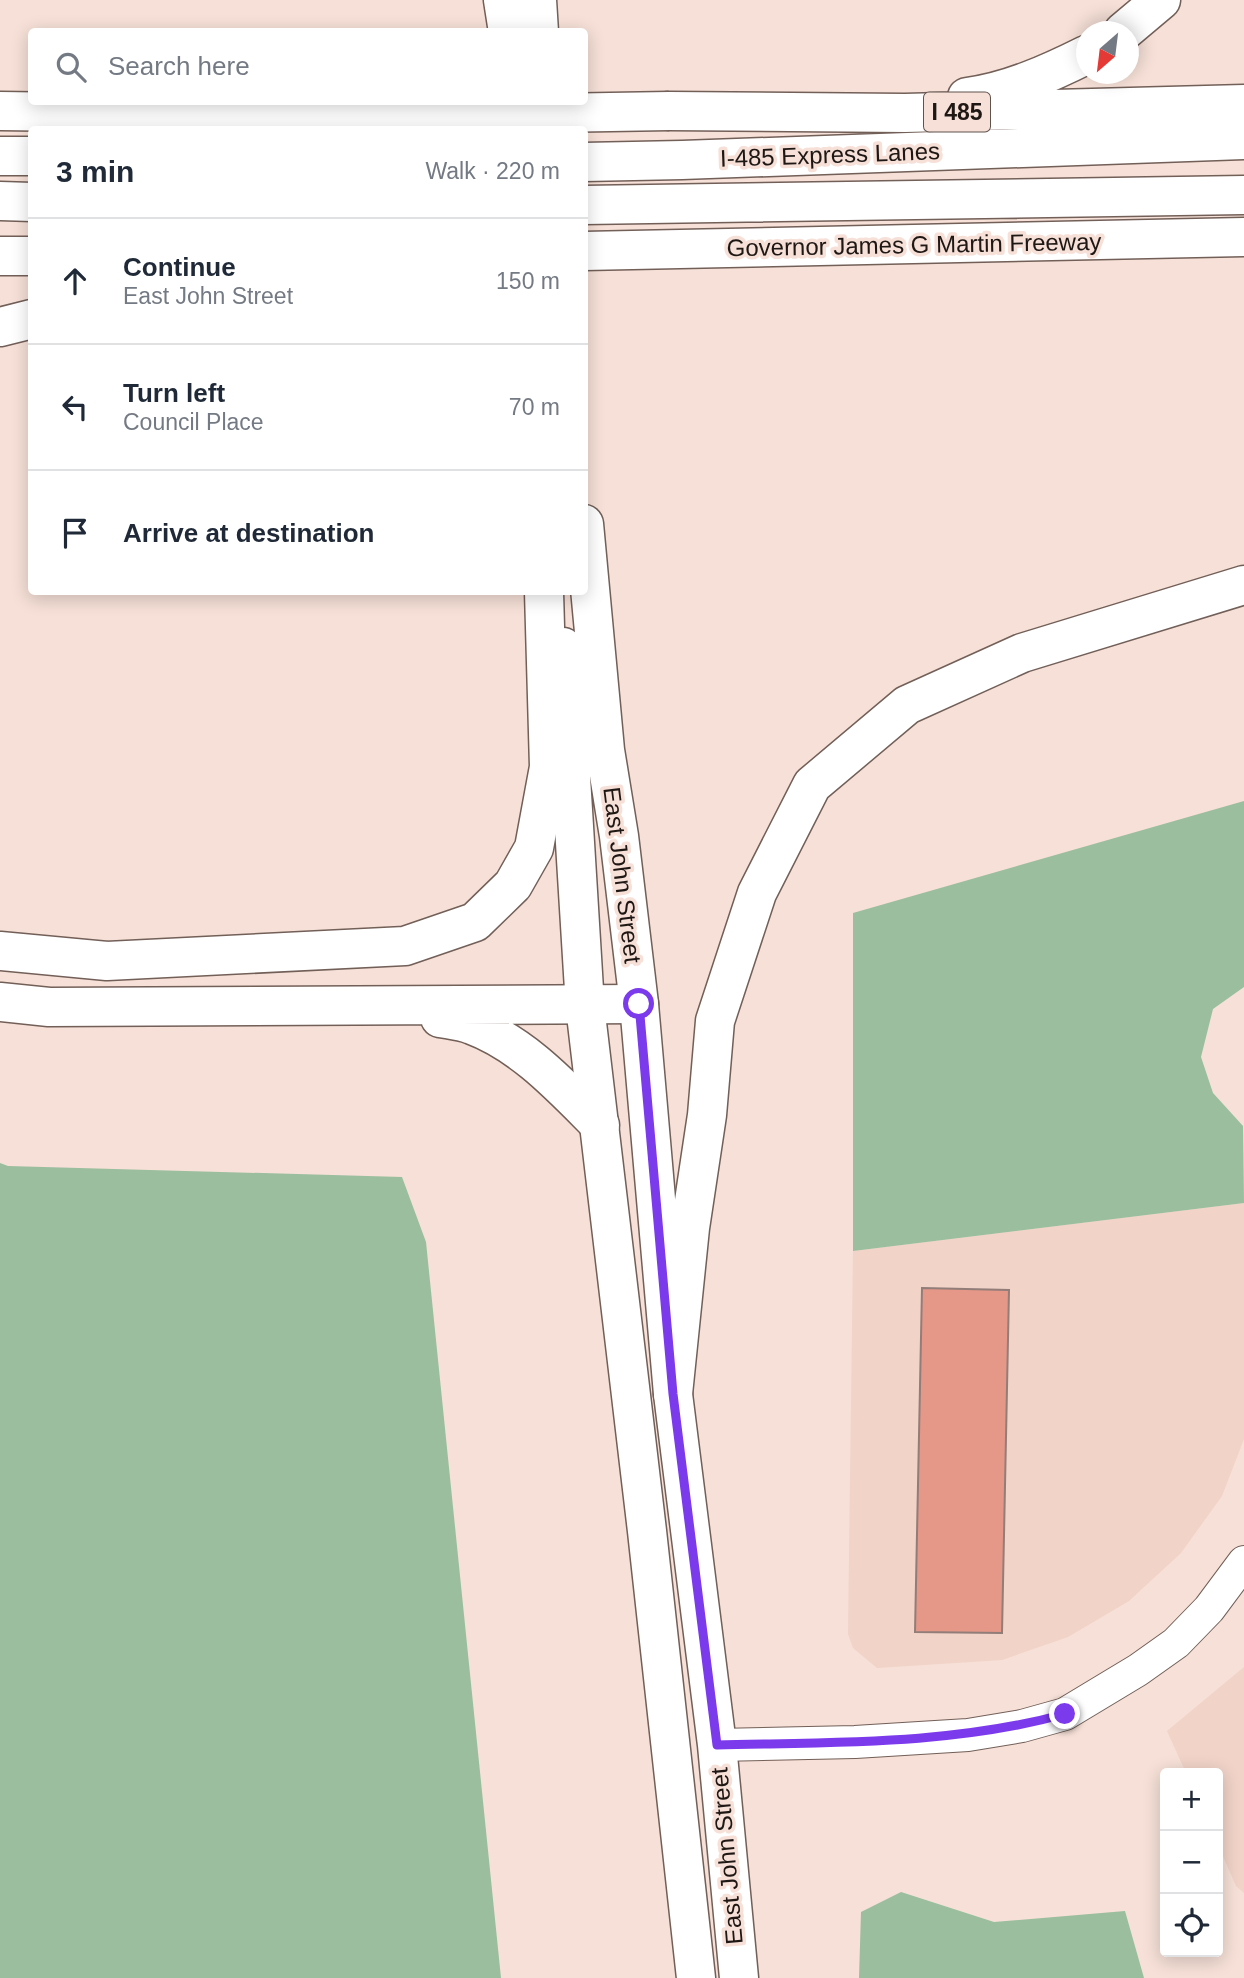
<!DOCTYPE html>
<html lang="en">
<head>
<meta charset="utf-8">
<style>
	:root { --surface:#fff; --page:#f2f2f3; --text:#1f2937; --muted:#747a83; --line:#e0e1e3 }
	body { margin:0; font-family:Arial,sans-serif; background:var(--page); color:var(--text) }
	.controls { position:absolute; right:21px; bottom:21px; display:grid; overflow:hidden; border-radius:7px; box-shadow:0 4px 18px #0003 }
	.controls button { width:63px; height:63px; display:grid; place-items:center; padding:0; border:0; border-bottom:2px solid var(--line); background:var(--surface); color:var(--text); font:35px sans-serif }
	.compass { position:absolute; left:1076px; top:21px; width:63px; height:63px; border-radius:50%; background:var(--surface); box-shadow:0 4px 18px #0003; rotate:208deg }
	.stop { position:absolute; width:21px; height:21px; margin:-16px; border:5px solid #7c3aed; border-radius:50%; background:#fff }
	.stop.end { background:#7c3aed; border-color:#fff; box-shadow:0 2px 7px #0008 }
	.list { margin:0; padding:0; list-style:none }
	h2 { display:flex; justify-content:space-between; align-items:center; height:91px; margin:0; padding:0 28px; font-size:30px }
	h2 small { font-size:23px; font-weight:400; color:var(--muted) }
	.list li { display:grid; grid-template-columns:46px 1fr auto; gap:21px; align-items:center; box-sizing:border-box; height:126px; padding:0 28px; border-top:2px solid var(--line) }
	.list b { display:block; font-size:26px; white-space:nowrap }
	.list p { margin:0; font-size:23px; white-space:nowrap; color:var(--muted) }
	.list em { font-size:23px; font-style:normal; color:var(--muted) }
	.icon { flex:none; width:38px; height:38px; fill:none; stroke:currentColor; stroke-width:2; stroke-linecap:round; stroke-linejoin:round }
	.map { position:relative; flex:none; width:1244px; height:1978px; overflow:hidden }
	.search { position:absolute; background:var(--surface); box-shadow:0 4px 18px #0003; left:28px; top:28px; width:560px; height:77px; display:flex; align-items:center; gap:18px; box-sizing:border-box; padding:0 24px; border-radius:7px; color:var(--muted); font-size:26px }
	.panel { position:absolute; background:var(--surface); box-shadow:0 4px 18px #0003; left:28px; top:126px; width:560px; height:469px; border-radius:7px }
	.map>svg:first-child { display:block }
	.built { fill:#f1d3c8 }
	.green { fill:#9abe9e }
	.building { fill:#e59788; stroke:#927d79; stroke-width:2 }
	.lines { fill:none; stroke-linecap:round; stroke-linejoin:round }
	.minor-casing { stroke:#725f58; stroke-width:34 }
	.major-casing { stroke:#725f58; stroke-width:41 }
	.highway-casing { stroke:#725f58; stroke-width:41 }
	.minor { stroke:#fff; stroke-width:32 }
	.major { stroke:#fff; stroke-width:38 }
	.highway { stroke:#fff; stroke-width:38 }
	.highway-bridge-casing { stroke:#725f58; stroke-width:41; stroke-linecap:butt }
	.highway-bridge { stroke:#fff; stroke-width:38 }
	.route { stroke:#7c3aed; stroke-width:9 }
	.labels { text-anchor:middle; stroke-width:7; stroke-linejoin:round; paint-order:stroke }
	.shield { fill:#f6e0d7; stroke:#5f534e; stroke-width:2 }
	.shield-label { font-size:23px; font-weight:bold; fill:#1e1714 }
	.street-label { font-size:24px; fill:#1e1714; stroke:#f6e0d7 }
</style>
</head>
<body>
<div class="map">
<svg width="1244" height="1978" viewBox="0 0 1244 1978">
	<rect width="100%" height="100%" fill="#f6e0d7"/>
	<path class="built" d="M1244 1203V1439L1222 1496 1181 1553 1129 1601 1068 1637 1002 1660 877 1668 853 1648 848 1634 853 1251Z
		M1244 1667V1893L1236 1886 1218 1845V1773H1186L1167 1731Z"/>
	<path class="green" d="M1244 801V987L1213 1009 1201 1057 1213 1093 1243 1126 1244 1203 853 1251V913Z
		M0 1163 8 1166 402 1177 426 1242 501 1978H0Z
		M901 1892 994 1922 1125 1911 1144 1978H859L861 1912Z"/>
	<path class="building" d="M922 1288 1009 1290 1002 1633 915 1632Z"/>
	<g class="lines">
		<g class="minor-casing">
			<path id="minor" d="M717 1745 855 1742 968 1735 1022 1726 1065 1714 1138 1670 1176 1643 1209 1609 1244 1562"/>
		</g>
		<g class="major-casing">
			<path id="major" d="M503 0 508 32
				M537 0 539 32
				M584 524 605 750 619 836 639 1004 673 1394 717 1745 739 1978
				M563 647 585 1006 647 1531 696 1978"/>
		</g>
		<g class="highway-casing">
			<path id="highway" d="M1123 32 1161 0
				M967 97C1008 92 1050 73 1086 55
				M0 111 376 116
				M669 111 905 113 1244 104
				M0 156H32
				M584 162 682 160 1244 140
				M0 201 32 202
				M584 205 1244 195
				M584 251 1244 237
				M0 256H32
				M0 327 32 319
				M0 951 107 961 405 946 475 922 513 885 534 848 549 767 544 592
				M0 1002 49 1007 639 1004
				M440 1018C451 1020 462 1021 472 1025 523 1044 562 1087 600 1125
				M673 1394 690 1228 707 1115 715 1021 757 893 812 785 907 705 1022 653 1244 585"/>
		</g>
		<use href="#minor" class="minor"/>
		<use href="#major" class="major"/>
		<use href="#highway" class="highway"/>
		<g class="highway-bridge-casing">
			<path id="highway-bridge" d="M376 116 669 111"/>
		</g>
		<use href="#highway-bridge" class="highway-bridge"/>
	</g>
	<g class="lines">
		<path class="route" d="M639 1004 673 1394 717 1745C834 1742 952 1745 1065 1714"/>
	</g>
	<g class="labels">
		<rect class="shield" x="924" y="92.5" width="66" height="39" rx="5"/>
		<g class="shield-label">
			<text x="957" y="120">I 485</text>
		</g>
		<g class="street-label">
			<text transform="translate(830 155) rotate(-2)" y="8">I-485 Express Lanes</text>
			<text transform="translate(914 245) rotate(-1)" y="8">Governor James G Martin Freeway</text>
			<text transform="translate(622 875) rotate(83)" y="8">East John Street</text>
			<text transform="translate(727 1856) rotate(-95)" y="8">East John Street</text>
		</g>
	</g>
</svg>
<div class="controls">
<button>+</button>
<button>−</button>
<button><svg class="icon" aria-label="locate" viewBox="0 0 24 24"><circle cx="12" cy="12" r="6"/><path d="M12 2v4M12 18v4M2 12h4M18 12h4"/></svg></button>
</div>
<svg class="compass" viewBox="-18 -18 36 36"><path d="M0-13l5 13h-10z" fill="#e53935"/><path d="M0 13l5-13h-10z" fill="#747a83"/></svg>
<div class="stop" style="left:639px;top:1004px"></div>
<div class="stop end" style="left:1065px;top:1714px"></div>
<div class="search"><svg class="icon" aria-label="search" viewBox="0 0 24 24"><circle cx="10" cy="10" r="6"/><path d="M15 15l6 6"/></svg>Search here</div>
<section class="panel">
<h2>3 min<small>Walk · 220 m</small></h2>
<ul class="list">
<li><svg class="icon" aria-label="ahead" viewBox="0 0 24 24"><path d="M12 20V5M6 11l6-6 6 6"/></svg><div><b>Continue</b><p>East John Street</p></div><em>150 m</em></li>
<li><svg class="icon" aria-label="left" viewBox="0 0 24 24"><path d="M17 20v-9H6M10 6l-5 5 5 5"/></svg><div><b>Turn left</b><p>Council Place</p></div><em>70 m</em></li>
<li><svg class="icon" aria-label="arrive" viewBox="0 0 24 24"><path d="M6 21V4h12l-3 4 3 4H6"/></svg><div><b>Arrive at destination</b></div></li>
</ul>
</section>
</div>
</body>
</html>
